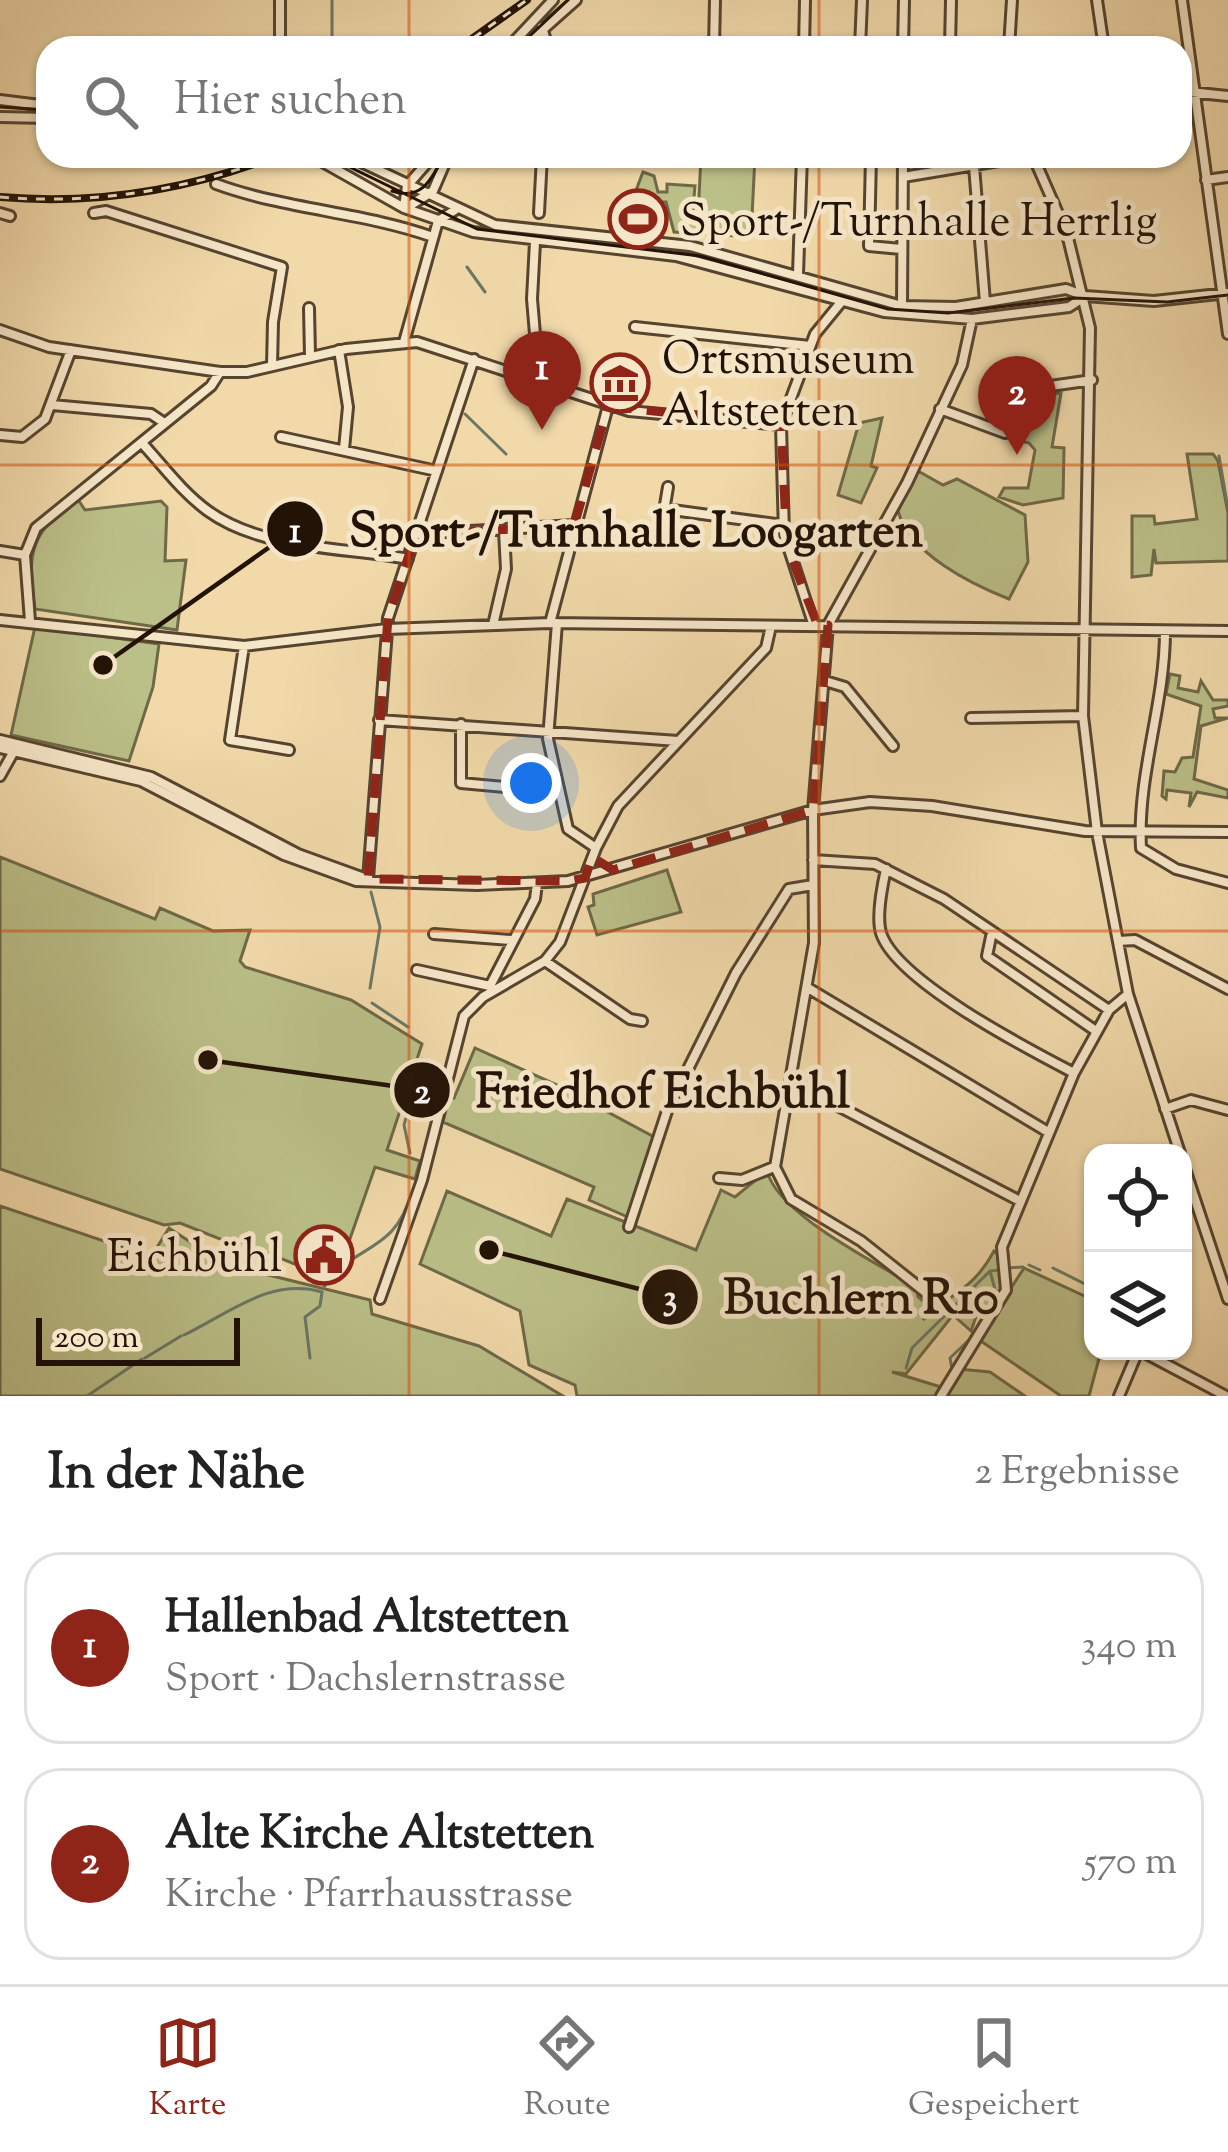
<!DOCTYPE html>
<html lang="de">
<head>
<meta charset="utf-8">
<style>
	:root { --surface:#fff; --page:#f6f6f6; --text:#222; --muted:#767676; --line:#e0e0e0; --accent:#8f2418 }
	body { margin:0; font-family:"Sorts Mill Goudy",serif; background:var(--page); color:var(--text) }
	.controls { position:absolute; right:36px; bottom:36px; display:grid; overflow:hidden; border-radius:24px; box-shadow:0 3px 9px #0004 }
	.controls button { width:108px; height:108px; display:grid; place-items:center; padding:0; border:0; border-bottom:3px solid var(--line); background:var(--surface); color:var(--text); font:60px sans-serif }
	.scale { position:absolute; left:36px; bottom:30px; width:204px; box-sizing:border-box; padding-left:12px; border:6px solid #221306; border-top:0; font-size:33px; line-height:42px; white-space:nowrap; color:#221306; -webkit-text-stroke:9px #f6e6c8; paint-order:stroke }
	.you { position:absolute; left:531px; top:783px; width:42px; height:42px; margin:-30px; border:9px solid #fff; border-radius:50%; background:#1a73e8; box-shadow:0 0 0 18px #1a73e833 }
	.badge { display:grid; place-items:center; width:78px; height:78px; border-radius:50%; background:var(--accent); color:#fff; font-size:39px; font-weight:700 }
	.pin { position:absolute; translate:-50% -99px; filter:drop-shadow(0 3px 6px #0008) }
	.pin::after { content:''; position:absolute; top:63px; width:42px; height:36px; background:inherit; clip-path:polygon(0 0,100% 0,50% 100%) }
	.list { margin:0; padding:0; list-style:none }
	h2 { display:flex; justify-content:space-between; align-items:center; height:156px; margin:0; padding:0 48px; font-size:51px }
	h2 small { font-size:39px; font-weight:400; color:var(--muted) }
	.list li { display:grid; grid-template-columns:78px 1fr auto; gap:36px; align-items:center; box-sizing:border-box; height:192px; margin:0 24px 24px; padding:0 24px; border:3px solid var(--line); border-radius:36px }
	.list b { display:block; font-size:45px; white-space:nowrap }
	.list p { margin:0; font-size:39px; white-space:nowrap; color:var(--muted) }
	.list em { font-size:39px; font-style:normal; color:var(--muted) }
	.icon { flex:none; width:66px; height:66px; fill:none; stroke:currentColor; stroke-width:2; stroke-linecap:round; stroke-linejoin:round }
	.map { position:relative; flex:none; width:1228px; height:1396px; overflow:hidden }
	.search { position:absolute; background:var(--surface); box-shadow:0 3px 9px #0004; left:36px; right:36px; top:36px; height:132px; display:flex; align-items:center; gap:30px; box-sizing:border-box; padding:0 42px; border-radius:36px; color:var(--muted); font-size:45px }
	.sheet { height:588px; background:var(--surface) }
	nav { display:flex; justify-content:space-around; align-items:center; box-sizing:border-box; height:168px; border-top:3px solid var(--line); background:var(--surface); font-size:33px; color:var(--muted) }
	nav a { display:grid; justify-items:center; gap:6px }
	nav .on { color:var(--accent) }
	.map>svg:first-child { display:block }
	.green { fill:#bbbf88; stroke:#6e6947; stroke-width:3 }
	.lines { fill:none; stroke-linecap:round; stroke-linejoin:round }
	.stream { stroke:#6b7865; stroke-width:3 }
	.minor-casing { stroke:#56442f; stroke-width:14 }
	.minor { stroke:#f6e6c8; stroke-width:8 }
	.tram { stroke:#221306; stroke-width:3 }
	.rail-casing { stroke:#221306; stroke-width:8 }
	.rail { stroke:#f6e6c8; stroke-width:3; stroke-dasharray:9; stroke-linecap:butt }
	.marked { fill:none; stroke:#8f2418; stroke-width:9; stroke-dasharray:24 15; stroke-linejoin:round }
	.grid { fill:none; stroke:#d4520b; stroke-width:3; stroke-opacity:0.55 }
	.labels { text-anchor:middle; stroke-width:10; stroke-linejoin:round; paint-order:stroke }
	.poi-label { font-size:45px; fill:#221306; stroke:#f6e6c8; text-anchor:start }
	.leader { fill:none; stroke:#221306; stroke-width:4.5 }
	.callout-dot { fill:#221306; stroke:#f6e6c8; stroke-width:4.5 }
	.mark-label { font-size:36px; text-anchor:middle; font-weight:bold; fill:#fff }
	.callout-label { font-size:48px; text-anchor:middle; font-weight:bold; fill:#221306; stroke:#f6e6c8; stroke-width:10; stroke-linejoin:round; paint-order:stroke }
</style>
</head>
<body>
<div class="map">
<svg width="1228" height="1396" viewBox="0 0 1228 1396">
	<rect width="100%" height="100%" fill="#f1d9aa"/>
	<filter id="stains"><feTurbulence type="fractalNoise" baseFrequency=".00167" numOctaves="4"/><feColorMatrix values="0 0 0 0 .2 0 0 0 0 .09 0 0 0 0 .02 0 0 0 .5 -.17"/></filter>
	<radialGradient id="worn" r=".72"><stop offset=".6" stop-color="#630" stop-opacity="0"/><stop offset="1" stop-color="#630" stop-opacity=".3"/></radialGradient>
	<path class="green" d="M701 156H755L751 237 674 232 666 202H658L652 211 636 209 632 201 643 172 654 176 658 192H667V184L695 186 693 209 680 214 698 216Z
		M1061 393 1052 447 1064 448 1063 498 1023 505 999 497 1004 488H1028L1035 450 1029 443 1009 438C1022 400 1019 397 1061 393Z
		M882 418 871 466 877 468 861 503 838 495 859 423Z
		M1187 454H1213L1218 461 1228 513V561L1156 563 1154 549 1151 575 1132 577V516H1154L1155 524 1197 519Z
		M918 471 943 485 957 479 1025 515 1028 562 1009 599C971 584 910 554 898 511Z
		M77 498 85 510 161 501 167 507 165 561 186 560 177 630 35 609C26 552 31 533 77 498Z
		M35 627 159 644 153 687 129 761 11 735Z
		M1170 674 1180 676 1178 688 1198 692 1201 681 1213 700H1228V706L1213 709 1215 718H1228L1201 726 1194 779 1228 790V798L1197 792 1189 807 1191 793 1167 790 1166 799 1162 796 1164 771 1175 772 1182 758 1193 757 1201 706 1166 694Z
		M0 857 155 919 160 908 213 931 250 930 240 961 245 967 351 1000 422 1044 387 1150 420 1161 415 1179 375 1167 345 1253 305 1238 297 1265 233 1239 230 1243 180 1223 164 1225 0 1169Z
		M667 870 681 912 597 935 588 907 594 905 593 894Z
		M475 1048 566 1089 575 1075 598 1088 591 1103 656 1138 630 1218 589 1200 594 1187 443 1122 449 1097 454 1098Z
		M767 1171C778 1215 878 1263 917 1288L918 1297 930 1306 923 1320C952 1292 973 1290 994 1251L1001 1256 1004 1278 997 1303 978 1311 971 1331 953 1315 906 1374 892 1372 941 1387 959 1369 990 1372 1025 1396H577L575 1385 529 1365 520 1311 420 1264 447 1191 551 1236 567 1199 696 1250 721 1190 735 1197Z
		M0 1206 151 1257 169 1228 224 1264 370 1300 372 1314 479 1346 563 1396H0Z
		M1024 1268 1093 1300V1351H1101L1089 1396H1061L978 1339Z"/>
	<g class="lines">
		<path class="stream" d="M332 0V48
			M467 267 485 292
			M465 414 506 454
			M1219 456 1227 503
			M370 988 380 927 371 892
			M372 1003 408 1027
			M410 1153 404 1125 422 1059
			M1029 1265 1040 1270
			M1008 1268 1023 1267
			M1053 1268 1093 1288
			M324 1287C352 1244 395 1254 411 1194
			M997 1297 990 1271 1000 1270
			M184 1335C228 1314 270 1277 322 1292
			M145 1358 181 1336
			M310 1358 305 1317 320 1306 322 1292
			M906 1368 912 1348 990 1271
			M952 1369 950 1358 971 1338 992 1305
			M87 1396 142 1359"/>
		<g class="minor-casing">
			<path id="minor" d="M280 0V48
				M1097 0 1104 48
				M1182 0 1228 334
				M542 27 548 48
				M508 48 553 0
				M522 48 576 0
				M620 48 669 46
				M714 48 715 0
				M804 48 805 0
				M860 48 862 0
				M903 48 904 0
				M950 48 951 0
				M1009 48 1012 0
				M1180 91 1228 96
				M0 100 48 106
				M0 117 48 118
				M312 156 404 208 473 232 676 256 884 312 972 319 1069 307 1084 297
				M348 156 495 225 690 246 902 306 956 307 1066 289 1085 296 1154 301 1228 293
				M871 156 869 246 901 249
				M1033 156 1067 234 1090 328 1083 716 1097 832 1128 994 1180 1153
				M1123 156V158
				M974 166 985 302
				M903 177 1030 156
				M1206 180 1228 177
				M216 184C287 210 363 212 433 237
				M404 207 407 186 433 156
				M406 208 433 191 448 156
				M0 213 10 216
				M94 213 106 211 282 267 273 322 272 366
				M539 213 542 156
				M535 242 532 299 539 381
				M798 274 802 156
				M902 306 903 156
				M309 308 310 356
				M635 327 810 346
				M0 330 49 347 220 372H247L346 349 417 342 629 411 781 425
				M404 342 438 221 455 210
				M339 350 348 407 344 449
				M52 405 151 414 163 422
				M940 409 1005 433 1023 390 1092 380
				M0 435 22 437 45 419 71 350
				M281 437 437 471
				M142 443C163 466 183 493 208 511 262 550 344 547 408 559
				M665 509 783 525
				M662 523 668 487
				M416 534 574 525
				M0 551 25 555
				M0 620 244 646 387 629 550 623 1228 631
				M30 621 25 555 36 528 211 386 220 372
				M550 623 608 406
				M557 623 548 739 568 829 596 848
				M493 625 506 569 504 531
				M814 626 784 534 781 425 815 334 842 301
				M1165 631C1165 705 1137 774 1141 848L1176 869 1228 883
				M244 646 230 740 289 750
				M825 681 845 687 893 746
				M971 718 1083 716
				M379 720 678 741
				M461 724V783L525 789
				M0 740 151 777 298 854 367 879
				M0 748 141 781 284 855 356 881 477 885 568 881 813 810 870 802 932 806 1085 831 1228 832
				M0 776 14 751
				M813 860 875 864 944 899 1109 1010
				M886 869C882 887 876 916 881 933 896 981 1030 1050 1074 1073
				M368 879 388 618 474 359
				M992 932 987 956 1096 1031
				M434 934 511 940
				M1118 941 1135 940 1228 989
				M545 961 630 1019 642 1021
				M417 970 490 986
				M808 988 1048 1132
				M493 991 490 986 535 899 537 884
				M792 1082 1020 1201
				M1165 1109 1191 1100 1228 1110
				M1183 1163 1228 1299
				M719 1178 742 1180 774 1167
				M629 1227 667 1111 736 973 789 889 813 885
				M380 1299 422 1180 464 1016 483 997 545 961 560 942 596 848 618 806 766 648 771 626
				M934 1299 861 1241 791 1199 775 1167 814 943 813 810 828 625 907 483 962 365 972 319
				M1141 1351 1226 1396
				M941 1396 1006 1290 1002 1247 1074 1073 1109 1010 1128 994
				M1119 1396 1138 1351"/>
		</g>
		<use href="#minor" class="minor"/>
		<path class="tram" d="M517 48 568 0
			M0 107 48 110
			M327 156 477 229 700 256 888 309 948 313 1074 298 1167 302 1228 295
			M392 191C422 201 431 180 444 156"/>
		<g class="rail-casing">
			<path id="rail" d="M459 48 527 0
				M0 197C94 205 188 190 276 156"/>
		</g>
		<use href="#rail" class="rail"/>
	</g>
	<path class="marked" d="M608 406 781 425 787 546 818 626 828 625 813 810 613 870 592 857 585 878 568 881 368 879 388 618 416 534 574 526Z"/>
	<path class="grid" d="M409 0V48M819 0V48M409 156V1396M819 156V1396M0 465H1228M0 931H1228"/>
	<defs>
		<g id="stadium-ring" transform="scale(3)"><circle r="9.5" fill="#f6e6c8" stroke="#8f2418" stroke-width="1.5"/><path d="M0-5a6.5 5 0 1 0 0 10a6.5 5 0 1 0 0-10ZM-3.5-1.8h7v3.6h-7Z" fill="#8f2418"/></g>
		<g id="museum-ring" transform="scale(3)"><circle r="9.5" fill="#f6e6c8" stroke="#8f2418" stroke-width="1.5"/><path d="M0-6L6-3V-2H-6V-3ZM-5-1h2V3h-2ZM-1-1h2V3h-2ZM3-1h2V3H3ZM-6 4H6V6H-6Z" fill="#8f2418"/></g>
		<g id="civic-ring" transform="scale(3)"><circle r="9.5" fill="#f6e6c8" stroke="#8f2418" stroke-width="1.5"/><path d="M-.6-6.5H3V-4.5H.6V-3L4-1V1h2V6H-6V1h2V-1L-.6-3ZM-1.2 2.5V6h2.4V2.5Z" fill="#8f2418"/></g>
	</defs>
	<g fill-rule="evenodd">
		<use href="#stadium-ring" x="638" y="219"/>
		<use href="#museum-ring" x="620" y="383"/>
		<use href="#civic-ring" x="324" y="1255"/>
	</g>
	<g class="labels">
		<g class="poi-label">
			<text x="680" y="235">Sport-/Turnhalle Herrlig</text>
			<text x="662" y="373">Ortsmuseum<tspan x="662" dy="52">Altstetten</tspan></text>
			<text x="282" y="1271" text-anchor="end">Eichbühl</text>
		</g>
	</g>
	<path class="leader" d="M103 665L295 529M208 1060L422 1090M489 1250L670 1297"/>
	<g class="callout-dot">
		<circle cx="103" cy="665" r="12"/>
		<circle cx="208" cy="1060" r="12"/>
		<circle cx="489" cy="1250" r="12"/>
		<circle cx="295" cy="529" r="30"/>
		<circle cx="422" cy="1090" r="30"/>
		<circle cx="670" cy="1297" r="30"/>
	</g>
	<g class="mark-label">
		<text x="295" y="542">1</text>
		<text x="422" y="1103">2</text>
		<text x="670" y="1309">3</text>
	</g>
	<g class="callout-label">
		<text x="636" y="546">Sport-/Turnhalle Loogarten</text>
		<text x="663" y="1107">Friedhof Eichbühl</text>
		<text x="861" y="1313">Buchlern R10</text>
	</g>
	<rect width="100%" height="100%" filter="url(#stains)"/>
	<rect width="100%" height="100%" fill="url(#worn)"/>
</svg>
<div class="controls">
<button><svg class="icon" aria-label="locate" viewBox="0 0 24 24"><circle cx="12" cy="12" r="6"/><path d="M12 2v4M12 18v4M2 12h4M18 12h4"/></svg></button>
<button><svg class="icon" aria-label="layers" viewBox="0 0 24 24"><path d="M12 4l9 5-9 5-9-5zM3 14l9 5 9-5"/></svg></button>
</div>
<div class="scale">200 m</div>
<div class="you"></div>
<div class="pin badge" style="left:542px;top:430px">1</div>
<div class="pin badge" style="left:1017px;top:455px">2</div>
<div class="search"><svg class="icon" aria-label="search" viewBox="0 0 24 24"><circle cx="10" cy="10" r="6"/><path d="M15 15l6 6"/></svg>Hier suchen</div>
</div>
<section class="sheet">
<h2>In der Nähe<small>2 Ergebnisse</small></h2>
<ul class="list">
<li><span class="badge">1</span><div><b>Hallenbad Altstetten</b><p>Sport · Dachslernstrasse</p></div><em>340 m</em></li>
<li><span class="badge">2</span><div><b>Alte Kirche Altstetten</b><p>Kirche · Pfarrhausstrasse</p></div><em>570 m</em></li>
</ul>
</section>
<nav>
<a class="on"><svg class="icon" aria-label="map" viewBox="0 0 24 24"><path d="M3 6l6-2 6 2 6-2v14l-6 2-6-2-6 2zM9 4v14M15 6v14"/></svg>Karte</a>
<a><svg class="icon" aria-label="directions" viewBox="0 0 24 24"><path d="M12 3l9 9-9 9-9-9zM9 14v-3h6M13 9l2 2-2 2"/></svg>Route</a>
<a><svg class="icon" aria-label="saved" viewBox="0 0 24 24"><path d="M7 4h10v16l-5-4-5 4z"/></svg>Gespeichert</a>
</nav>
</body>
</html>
